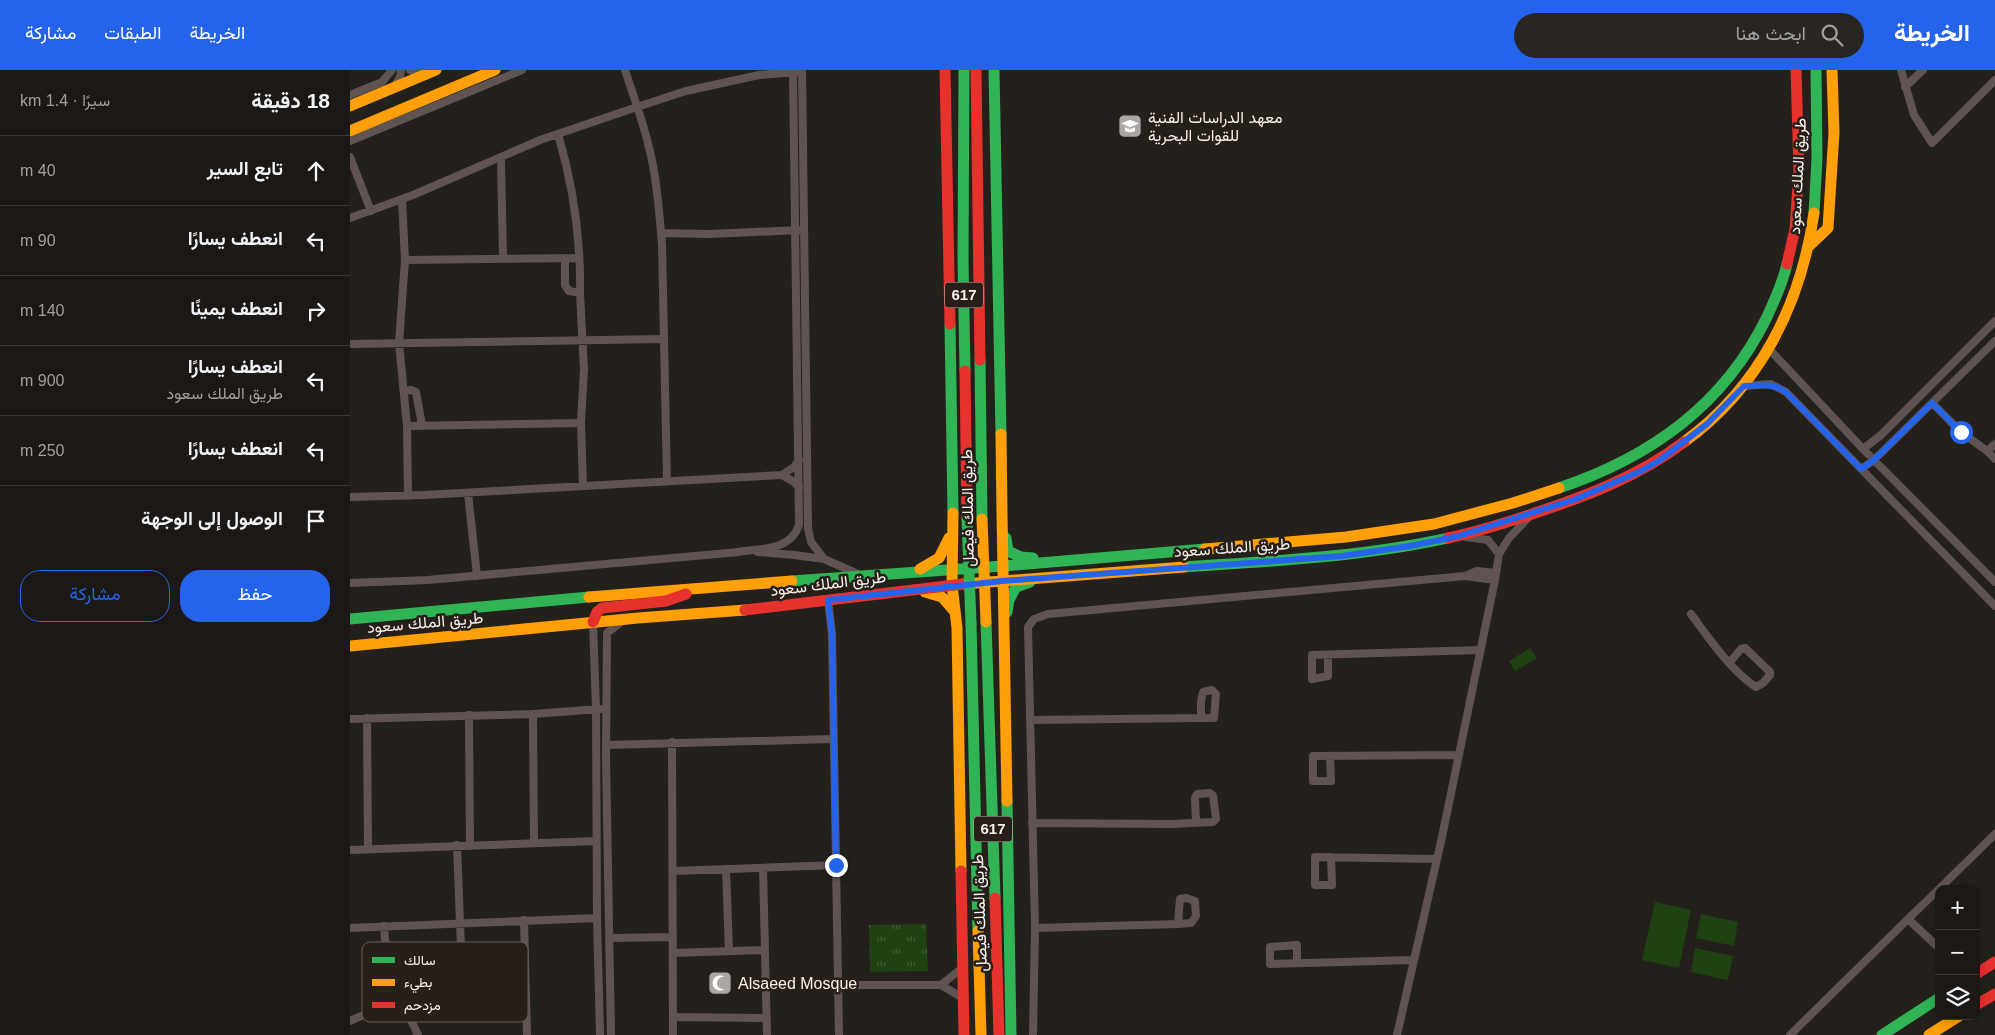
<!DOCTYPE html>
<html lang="ar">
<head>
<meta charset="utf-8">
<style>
	:root { --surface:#1b1815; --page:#282522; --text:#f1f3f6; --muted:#a0a0a0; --line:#393734; --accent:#2563eb }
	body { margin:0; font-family:Helvetica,Vazirmatn,sans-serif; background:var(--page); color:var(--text); direction:rtl }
	.controls { position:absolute; right:15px; bottom:15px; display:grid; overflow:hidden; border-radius:10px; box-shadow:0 2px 12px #0003 }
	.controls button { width:45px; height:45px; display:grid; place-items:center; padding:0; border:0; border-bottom:1px solid var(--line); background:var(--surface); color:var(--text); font:25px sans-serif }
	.stop { position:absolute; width:15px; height:15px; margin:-11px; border:4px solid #2563eb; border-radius:50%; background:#fff }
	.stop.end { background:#2563eb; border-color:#fff; box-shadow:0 1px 5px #0008 }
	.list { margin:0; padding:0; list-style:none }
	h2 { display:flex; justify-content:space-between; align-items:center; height:65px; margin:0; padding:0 20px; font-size:21px }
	h2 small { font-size:16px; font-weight:400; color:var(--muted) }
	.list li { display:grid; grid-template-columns:32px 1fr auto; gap:15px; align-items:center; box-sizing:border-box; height:70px; padding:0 20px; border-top:1px solid var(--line) }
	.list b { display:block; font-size:19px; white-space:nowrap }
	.list p { margin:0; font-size:16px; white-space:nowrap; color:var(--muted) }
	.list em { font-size:16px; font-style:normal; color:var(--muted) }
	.actions { display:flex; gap:10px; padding:15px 20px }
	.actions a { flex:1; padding:11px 0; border:1px solid var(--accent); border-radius:20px; text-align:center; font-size:18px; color:var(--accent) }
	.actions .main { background:var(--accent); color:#fff }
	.icon { flex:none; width:28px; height:28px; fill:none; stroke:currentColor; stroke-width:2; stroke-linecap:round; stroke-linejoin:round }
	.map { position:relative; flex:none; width:1645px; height:965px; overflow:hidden; direction:ltr }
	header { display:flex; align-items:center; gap:30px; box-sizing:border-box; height:70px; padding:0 25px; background:var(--accent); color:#fff }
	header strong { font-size:24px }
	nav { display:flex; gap:28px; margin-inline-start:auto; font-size:18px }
	.search { width:350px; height:45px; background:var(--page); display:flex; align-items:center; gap:12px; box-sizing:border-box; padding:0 18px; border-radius:28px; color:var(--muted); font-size:19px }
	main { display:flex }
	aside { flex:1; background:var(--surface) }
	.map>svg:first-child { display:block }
	.park { fill:url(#park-tufts) }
	.pitch { fill:#1f4212 }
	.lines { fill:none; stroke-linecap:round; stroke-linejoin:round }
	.street { stroke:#605453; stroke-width:8 }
	.fast { stroke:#30b455; stroke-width:11 }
	.slow { stroke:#ff9f0a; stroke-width:11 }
	.jam { stroke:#e5322d; stroke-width:11 }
	.fast-bridge { stroke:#30b455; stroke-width:11 }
	.slow-bridge { stroke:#ff9f0a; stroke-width:11 }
	.route { stroke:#2563eb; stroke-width:6 }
	.labels { text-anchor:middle; stroke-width:5; stroke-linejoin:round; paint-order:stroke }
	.shield { fill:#271f19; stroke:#b8b1ad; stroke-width:1 }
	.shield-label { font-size:15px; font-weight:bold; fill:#f6f0ec }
	.poi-label { font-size:16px; fill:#f6f0ec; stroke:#271f19; text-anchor:start }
	.street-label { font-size:16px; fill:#f6f0ec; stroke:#271f19 }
	.key { fill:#271f19; stroke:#655e58; stroke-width:1 }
	.key-label { font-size:14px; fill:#f6f0ec }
</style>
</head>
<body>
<header>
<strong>الخريطة</strong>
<div class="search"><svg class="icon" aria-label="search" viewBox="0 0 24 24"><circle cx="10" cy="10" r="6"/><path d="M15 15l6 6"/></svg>ابحث هنا</div>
<nav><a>الخريطة</a><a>الطبقات</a><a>مشاركة</a></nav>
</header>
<main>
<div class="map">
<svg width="1645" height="965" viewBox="0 0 1645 965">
	<defs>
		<pattern id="park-tufts" width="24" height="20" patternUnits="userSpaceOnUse" patternTransform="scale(1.25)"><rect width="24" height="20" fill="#1f4212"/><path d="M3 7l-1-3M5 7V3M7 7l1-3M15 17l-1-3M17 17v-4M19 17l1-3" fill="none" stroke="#405e35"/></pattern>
	</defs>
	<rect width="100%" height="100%" fill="#24201c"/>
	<path class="park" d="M576 854 578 901 520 902 519 855Z"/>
	<path class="pitch" d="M1180 578 1187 588 1165 601 1159 591Z
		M1305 832 1341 840 1329 898 1292 890Z
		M1351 844 1388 852 1384 876 1346 868Z
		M1345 878 1383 886 1378 910 1341 902Z"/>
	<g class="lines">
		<path class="street" d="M60 0 73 6
			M275 0C286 33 298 66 304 101 308 125 310 150 312 174L317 412
			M452 0 458 458 461 472 474 489
			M1551 0 1564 45 1582 73 1645 10
			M1555 17 1573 0
			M43 19 50 7 51 0
			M0 25 32 12 42 0
			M208 64C223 115 231 169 230 223L219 221 215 215V188
			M0 71 172 0
			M0 87 21 141
			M151 87 153 189
			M52 129 55 190 49 273 57 356 58 426
			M0 148 63 125 190 70 287 37 336 21 409 5 448 2
			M311 163 360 164 450 160
			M55 190 229 188
			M230 223 234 299 231 353 233 416
			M0 274 313 269
			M1420 280 1513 379 1645 512
			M1393 316 1421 314 1436 322 1645 536
			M54 321 61 320 66 322 72 355
			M1582 333 1611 362 1637 381
			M57 356 231 353
			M1645 374 1637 381 1645 389
			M1513 379 1531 365 1645 251
			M1511 399 1524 390 1645 271
			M432 405 444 412 449 418
			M118 423 127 506
			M0 427 74 425 432 405 444 397 449 390
			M1116 467 1138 470 1149 484 1159 468 1178 448
			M386 482C410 478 440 482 449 455L443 0
			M408 482 444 485 474 489 508 504
			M1146 503 1127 501 1115 506 1145 510 1149 484
			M0 513 78 510 389 482
			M478 530 482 564 489 965
			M1341 544C1358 567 1382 602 1406 617L1413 613 1420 605V602L1395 578 1391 579 1380 592
			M243 552 246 640 247 848 250 965
			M978 585V606L962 609V585L1130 580
			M183 644 184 772
			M119 645 120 776
			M17 648 18 778
			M0 649 183 644 250 639
			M680 650 851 648H864L866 624 862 620 853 622 851 631V648
			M322 672 323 965
			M256 675 483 669
			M980 686 981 711H963V686L1109 685
			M682 753 821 754 863 752 866 749 863 725 860 723 847 724 845 728 846 752
			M107 775 113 930
			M0 780 246 771
			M981 787 982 815H965V787L1087 789
			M413 798 417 965
			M376 799 379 881
			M323 801 486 795
			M1589 819 1558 849 1589 878
			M1589 819 1645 764
			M174 850 177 965
			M34 856 37 898 68 965
			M0 858 247 848
			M685 858 828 854 841 853 846 846 845 831 836 828 830 829 828 854
			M260 868 323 867
			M323 883 415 880
			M947 893V875L920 877V894L1063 890
			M488 915H591L613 928
			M591 915 612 898
			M323 947 417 948
			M0 951C52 926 118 930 175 926
			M261 965 256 688 257 563 271 552
			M683 965 685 858 678 557 684 549 698 544 1115 506
			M1047 965 1092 767 1145 510
			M1440 965 1558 849"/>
		<path class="fast" d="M614 0 613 189 615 301
			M644 0 651 364
			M1464 143 1467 89 1466 0
			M600 254 603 443
			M630 290 632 449
			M1209 418C1301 387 1374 335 1417 247 1425 229 1433 213 1437 194
			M656 468 658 481 671 487 683 488
			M834 497C922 491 1012 487 1098 468
			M442 511 653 496 855 479
			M657 542 659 530 666 517 680 512
			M0 549 239 527
			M636 552 645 828
			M621 553 628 861
			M657 731 661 965
			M1532 965 1589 928"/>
		<path class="slow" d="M0 36 86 0
			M0 61 145 0
			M1458 177 1478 158 1484 63 1482 0
			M651 364 652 444
			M1334 372C1410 317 1451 234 1464 143
			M603 443 602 515 607 558 611 801
			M652 444 657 731
			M855 479 996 467 1084 454 1163 433 1209 418
			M570 499 589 488 599 468
			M613 514 834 497
			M575 522 592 527 605 542
			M239 527 442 511
			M0 576 288 548 395 540
			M628 861 631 965
			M1579 965 1609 946"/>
		<path class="jam" d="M595 0 600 254
			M626 0 630 290
			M1437 194 1445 159 1449 100 1446 0
			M615 301 617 449
			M1098 468C1126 462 1152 454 1179 445 1234 427 1288 407 1334 372
			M395 540 613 514
			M243 552 247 542 252 538 316 531 336 524
			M611 801 614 965
			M645 828 649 965
			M1626 904 1645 892
			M1626 935 1645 924"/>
		<path class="fast-bridge" d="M617 449 621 553"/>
		<path class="slow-bridge" d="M632 449 636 552"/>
	</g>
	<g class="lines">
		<path class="route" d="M486 795 482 564 478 530 652 511 992 486 1060 476 1109 466 1226 429 1291 401 1310 390 1357 354 1394 316C1410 315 1423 313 1436 322L1511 399 1524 390 1582 333 1611 362"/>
	</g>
	<defs>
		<g id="university-square" transform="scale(1.25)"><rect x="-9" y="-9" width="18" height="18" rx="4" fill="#aca7a3" stroke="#271f19"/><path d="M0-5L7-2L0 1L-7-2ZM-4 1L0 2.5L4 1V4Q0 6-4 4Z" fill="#fff"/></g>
		<g id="mosque-square" transform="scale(1.25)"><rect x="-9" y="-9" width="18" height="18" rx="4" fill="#aca7a3" stroke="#271f19"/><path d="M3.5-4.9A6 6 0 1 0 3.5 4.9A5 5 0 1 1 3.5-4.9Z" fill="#fff"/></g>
	</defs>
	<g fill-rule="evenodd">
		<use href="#university-square" x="780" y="56"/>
		<use href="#mosque-square" x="370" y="913"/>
	</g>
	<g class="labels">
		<g class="shield">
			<rect x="595" y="212.5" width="38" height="25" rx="4"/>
			<rect x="624" y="746.5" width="38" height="25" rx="4"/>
		</g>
		<g class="shield-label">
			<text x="614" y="230">617</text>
			<text x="643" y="764">617</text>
		</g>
		<g class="poi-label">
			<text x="798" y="53">معهد الدراسات الفنية<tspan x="798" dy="18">للقوات البحرية</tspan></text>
			<text x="388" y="919">Alsaeed Mosque</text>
		</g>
		<g class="street-label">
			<text transform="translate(1447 106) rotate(-87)" y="6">طريق الملك سعود</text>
			<text transform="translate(617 438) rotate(-91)" y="6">طريق الملك فيصل</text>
			<text transform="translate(882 477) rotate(-4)" y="6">طريق الملك سعود</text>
			<text transform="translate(478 513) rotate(-7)" y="6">طريق الملك سعود</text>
			<text transform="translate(75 552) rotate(-5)" y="6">طريق الملك سعود</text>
			<text transform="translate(629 843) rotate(-92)" y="6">طريق الملك فيصل</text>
		</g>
	</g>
	<rect x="12" y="872" width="166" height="80" rx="8" class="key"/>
	<rect x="22" y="887" width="23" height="6" fill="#30b455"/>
	<rect x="22" y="909" width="23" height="7" fill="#ff9f0a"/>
	<rect x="22" y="932" width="23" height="6" fill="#e5322d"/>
	<g class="key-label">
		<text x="54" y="895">سالك</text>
		<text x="54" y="917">بطيء</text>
		<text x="54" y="940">مزدحم</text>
	</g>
</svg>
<div class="controls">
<button>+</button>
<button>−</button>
<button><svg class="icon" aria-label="layers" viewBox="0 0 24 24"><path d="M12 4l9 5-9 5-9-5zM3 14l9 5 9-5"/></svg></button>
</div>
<div class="stop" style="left:1611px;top:362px"></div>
<div class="stop end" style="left:486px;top:795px"></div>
</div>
<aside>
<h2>18 دقيقة<small>سيرًا · 1.4 km</small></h2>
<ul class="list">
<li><svg class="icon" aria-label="ahead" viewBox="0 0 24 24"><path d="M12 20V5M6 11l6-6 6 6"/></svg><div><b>تابع السير</b></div><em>40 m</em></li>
<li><svg class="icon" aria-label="left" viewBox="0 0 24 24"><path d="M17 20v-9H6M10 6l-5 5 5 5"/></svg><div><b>انعطف يسارًا</b></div><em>90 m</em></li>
<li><svg class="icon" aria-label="right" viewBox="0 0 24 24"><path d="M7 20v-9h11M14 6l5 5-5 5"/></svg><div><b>انعطف يمينًا</b></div><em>140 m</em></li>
<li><svg class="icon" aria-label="left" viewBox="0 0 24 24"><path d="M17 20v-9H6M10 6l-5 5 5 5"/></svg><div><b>انعطف يسارًا</b><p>طريق الملك سعود</p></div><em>900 m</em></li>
<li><svg class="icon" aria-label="left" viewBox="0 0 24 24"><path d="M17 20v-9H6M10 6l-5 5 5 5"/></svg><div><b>انعطف يسارًا</b></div><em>250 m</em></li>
<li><svg class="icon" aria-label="arrive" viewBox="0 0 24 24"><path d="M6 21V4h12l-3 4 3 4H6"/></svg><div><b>الوصول إلى الوجهة</b></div></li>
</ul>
<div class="actions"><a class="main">حفظ</a><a>مشاركة</a></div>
</aside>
</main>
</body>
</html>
